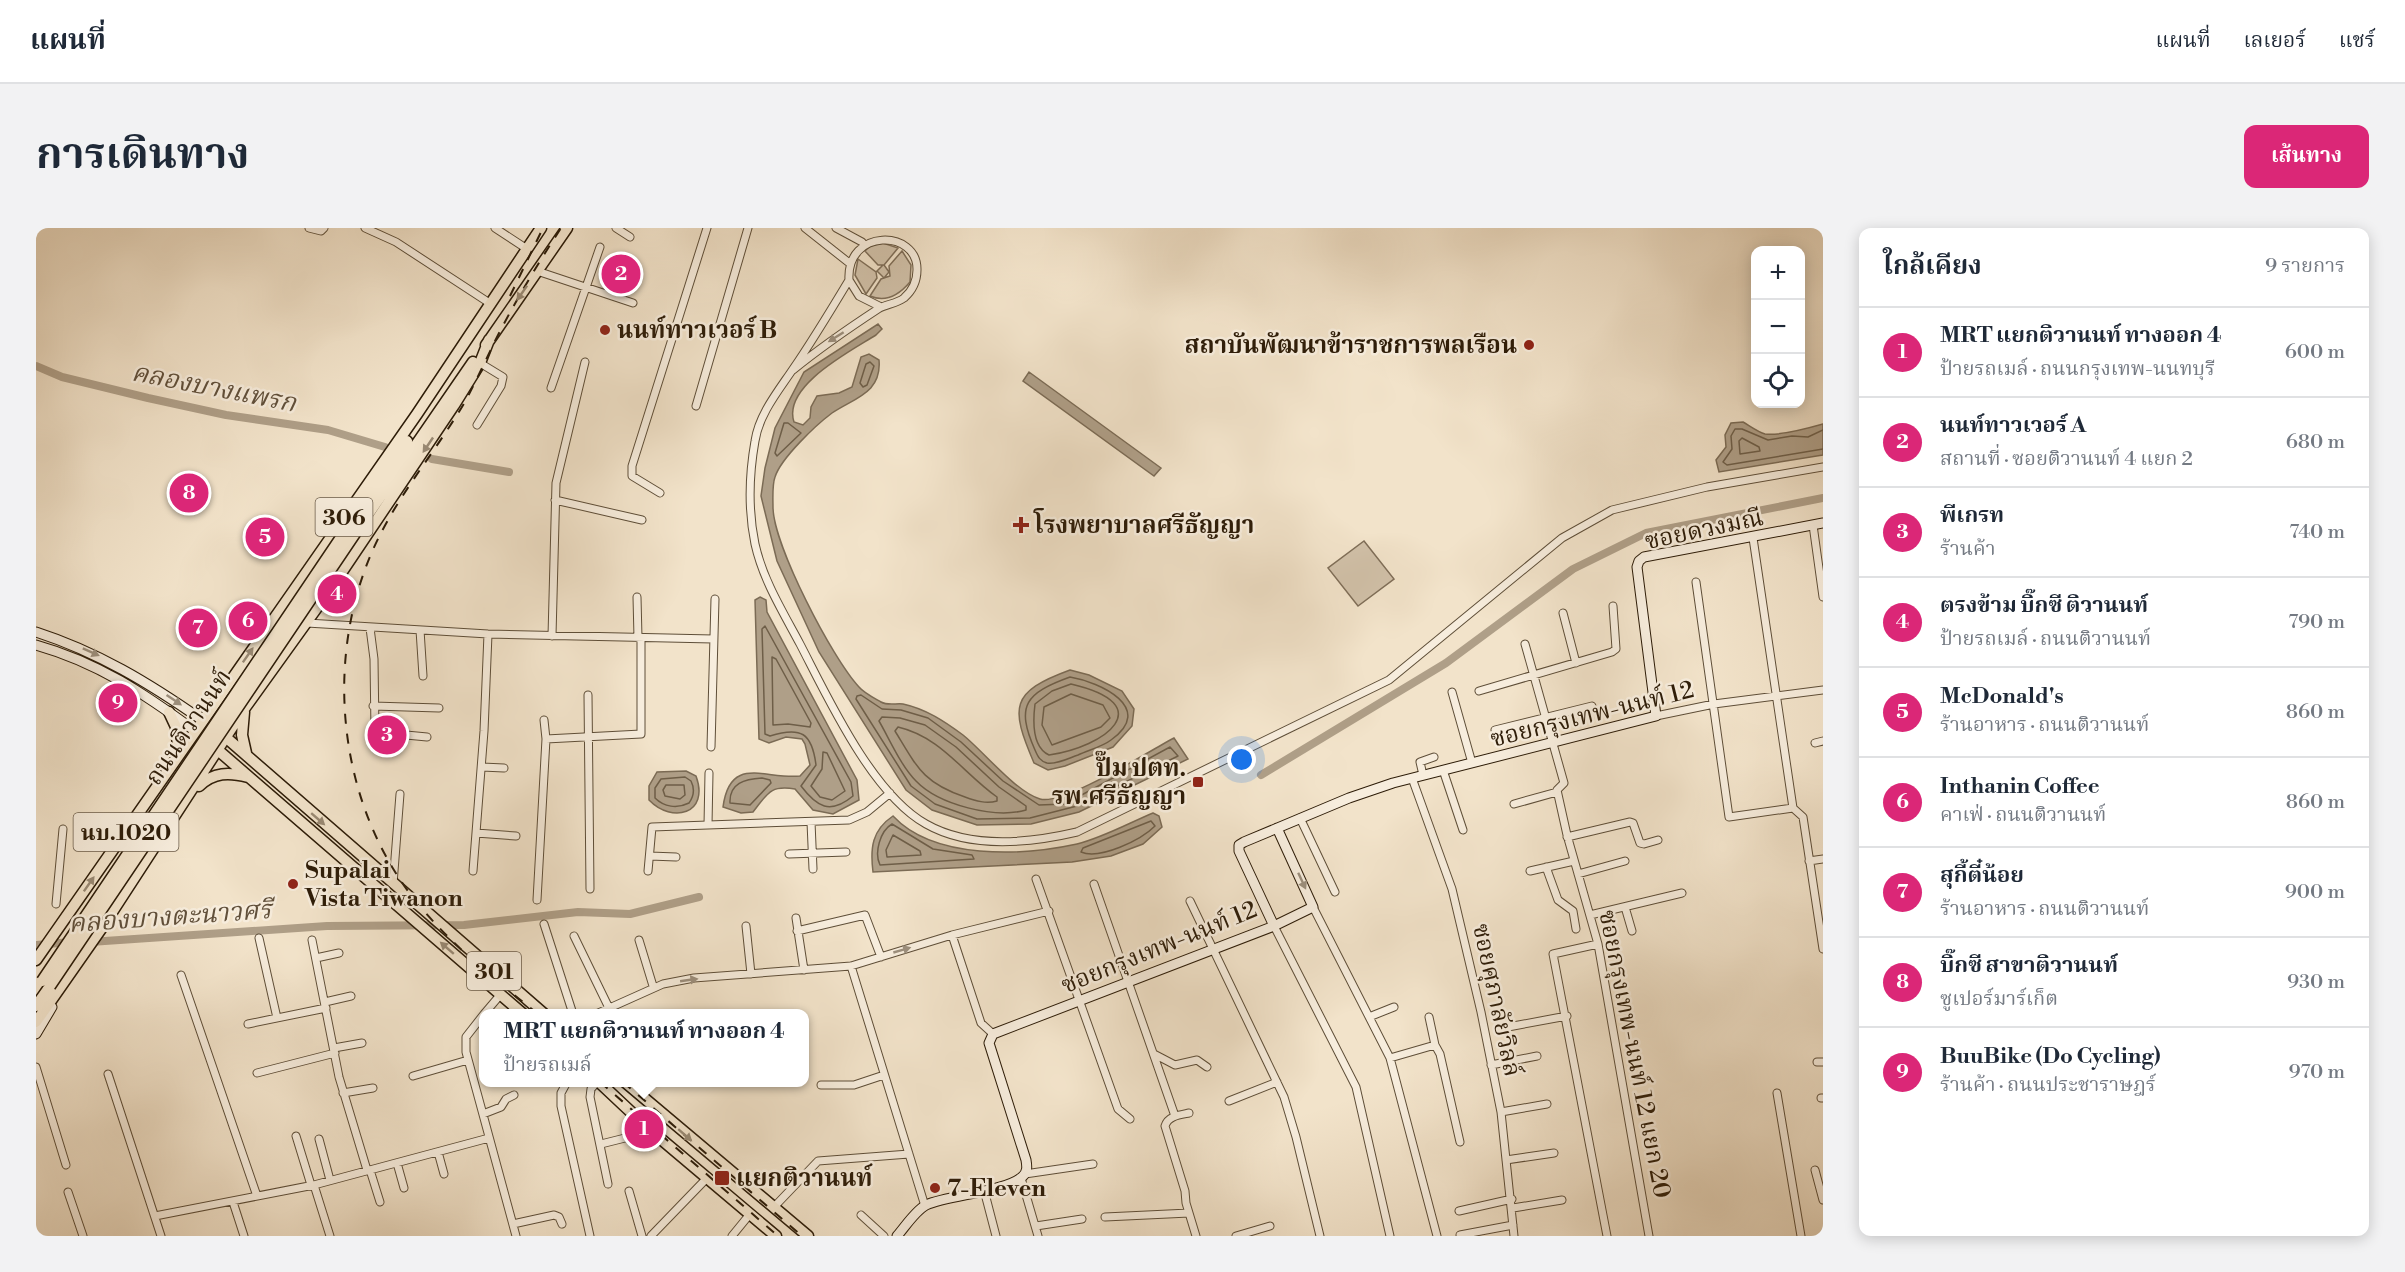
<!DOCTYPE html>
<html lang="th">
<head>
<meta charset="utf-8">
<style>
	:root { --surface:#fff; --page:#f2f2f3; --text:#1f2937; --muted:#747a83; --line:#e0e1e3; --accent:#db2777 }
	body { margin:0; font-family:"Libre Bodoni","Noto Serif Thai",serif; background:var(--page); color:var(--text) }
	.controls { position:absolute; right:18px; top:18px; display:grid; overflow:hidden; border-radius:12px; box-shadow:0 3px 15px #0003 }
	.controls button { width:54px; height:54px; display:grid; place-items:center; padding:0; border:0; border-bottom:2px solid var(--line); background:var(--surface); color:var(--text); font:30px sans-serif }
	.you { position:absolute; left:1206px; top:532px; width:21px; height:21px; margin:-15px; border:4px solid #fff; border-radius:50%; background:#1a73e8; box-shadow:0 0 0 9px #1a73e833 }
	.badge { display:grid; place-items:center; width:39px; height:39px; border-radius:50%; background:var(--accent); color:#fff; font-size:20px; font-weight:700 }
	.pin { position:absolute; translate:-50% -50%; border:3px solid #fff; box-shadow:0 2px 6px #0006 }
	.popup { position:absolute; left:443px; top:781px; width:330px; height:78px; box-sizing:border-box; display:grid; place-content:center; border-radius:12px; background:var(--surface); filter:drop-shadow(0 2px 4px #0005); font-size:20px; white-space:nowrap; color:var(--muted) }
	.popup b { font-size:22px; color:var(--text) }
	.popup::after { content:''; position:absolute; left:50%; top:100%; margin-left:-12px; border:12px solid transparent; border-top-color:var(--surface) }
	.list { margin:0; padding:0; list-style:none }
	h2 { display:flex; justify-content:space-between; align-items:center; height:78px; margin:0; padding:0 24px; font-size:26px }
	h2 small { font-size:20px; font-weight:400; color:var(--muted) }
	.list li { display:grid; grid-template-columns:39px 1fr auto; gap:18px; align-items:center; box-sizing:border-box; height:90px; padding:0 24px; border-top:2px solid var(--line) }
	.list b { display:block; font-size:22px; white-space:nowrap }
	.list p { margin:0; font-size:20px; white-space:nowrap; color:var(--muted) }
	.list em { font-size:20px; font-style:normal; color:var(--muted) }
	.icon { flex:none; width:33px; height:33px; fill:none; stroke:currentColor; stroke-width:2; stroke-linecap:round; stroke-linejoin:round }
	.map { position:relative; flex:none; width:1787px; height:1008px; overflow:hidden; border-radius:12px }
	header { display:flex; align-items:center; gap:36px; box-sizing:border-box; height:84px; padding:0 30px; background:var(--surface); border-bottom:2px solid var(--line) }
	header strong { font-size:28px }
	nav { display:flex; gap:33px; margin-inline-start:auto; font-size:21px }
	.intro { display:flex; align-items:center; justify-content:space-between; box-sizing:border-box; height:144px; padding:0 36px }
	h1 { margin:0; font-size:42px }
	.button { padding:15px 27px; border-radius:12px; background:var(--accent); color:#fff; font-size:21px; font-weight:700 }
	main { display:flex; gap:36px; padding:0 36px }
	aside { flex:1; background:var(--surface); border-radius:12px; box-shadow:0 3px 15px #0003 }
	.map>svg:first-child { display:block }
	.green { fill:#d1c1a9; stroke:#7f6e58; stroke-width:1.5 }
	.water { fill:#af9f88; stroke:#7b6b55; stroke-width:1.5 }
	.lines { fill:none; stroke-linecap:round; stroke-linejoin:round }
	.shore { stroke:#6e5e48; stroke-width:1.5 }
	.canal { stroke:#af9f88; stroke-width:8 }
	.street-casing { stroke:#5e4e38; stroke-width:9 }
	.secondary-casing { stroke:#2d1c08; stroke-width:11 }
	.primary-casing { stroke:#2d1c08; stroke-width:13 }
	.street { stroke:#f7eddd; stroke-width:7 }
	.secondary { stroke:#f7eddd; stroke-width:9 }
	.primary { stroke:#f2e3ca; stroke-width:10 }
	.rail { stroke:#2d1c08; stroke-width:2; stroke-dasharray:10 10; stroke-linecap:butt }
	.primary-bridge-casing { stroke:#2d1c08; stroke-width:13; stroke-linecap:butt }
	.primary-bridge { stroke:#f2e3ca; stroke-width:10 }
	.oneway { fill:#998973 }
	.oneway2 { fill:#9c8f7d }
	.poi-dot { fill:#8f2418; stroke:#f7eddd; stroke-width:2 }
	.labels { text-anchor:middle; stroke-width:5; stroke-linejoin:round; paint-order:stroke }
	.shield { fill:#f7eddd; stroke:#6a5b48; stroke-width:1.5 }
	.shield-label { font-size:22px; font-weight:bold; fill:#2d1c08 }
	.poi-label { font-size:24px; font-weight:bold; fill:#2d1c08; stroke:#f7eddd; text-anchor:start }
	.street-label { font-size:24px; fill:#2d1c08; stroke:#f7eddd }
	.water-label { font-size:26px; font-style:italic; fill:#61503b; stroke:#f7eddd }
</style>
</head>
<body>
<header>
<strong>แผนที่</strong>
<nav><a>แผนที่</a><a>เลเยอร์</a><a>แชร์</a></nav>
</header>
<div class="intro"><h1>การเดินทาง</h1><a class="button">เส้นทาง</a></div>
<main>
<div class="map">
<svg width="1787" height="1008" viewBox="0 0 1787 1008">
	<rect width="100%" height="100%" fill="#f2e3ca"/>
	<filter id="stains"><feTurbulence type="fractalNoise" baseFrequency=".00333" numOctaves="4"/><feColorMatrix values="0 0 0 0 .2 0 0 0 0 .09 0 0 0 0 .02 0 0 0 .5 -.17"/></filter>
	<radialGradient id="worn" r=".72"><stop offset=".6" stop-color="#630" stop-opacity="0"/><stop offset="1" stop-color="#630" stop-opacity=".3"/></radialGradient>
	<path class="green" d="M847 15 862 20 848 37 853 44 848 50 841 43 847 37H842L829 23 834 18Z
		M866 23 875 37 874 54C863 67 850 75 834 68L845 51 854 48 853 38Z
		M822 31 840 44 841 50 830 66 819 47Z
		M1328 313 1358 351 1322 378 1292 340Z"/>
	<path class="water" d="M842 96 846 101 840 107C815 123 746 158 758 194L767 197 774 190 775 179 781 168 803 165 816 159 825 129 833 126 843 132C846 165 818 170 796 185 780 197 745 230 739 249 736 257 737 271 737 280 738 318 796 430 823 459 828 465 838 470 845 474 852 478 860 475 867 476 890 481 908 493 927 507 947 523 980 564 1004 571 1027 578 1113 523 1138 510L1152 531 1043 584 995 596 941 597 896 582 870 562 783 424 741 333 725 268 729 240 739 200 768 144Z
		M993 144 1125 240 1118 248 987 153Z
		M1707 194C1714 198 1722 204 1729 206 1744 208 1773 200 1787 196V227L1683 244 1680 232 1690 219 1689 207 1695 195Z
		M724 369 730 372 731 384 821 552 823 572 797 586 777 582 759 561C734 557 732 565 717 584L705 585 687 579C694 526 730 552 764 548L774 537 769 516 766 511 750 509 733 515 723 511 719 372Z
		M1034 442 1053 447 1086 463 1098 481 1096 498 1077 519 1029 538 1012 542 998 535C974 479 974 464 1034 442Z
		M650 543 660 548C674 586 636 596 613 572V558L621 544Z
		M1117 585 1123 588 1126 599 1107 616 1075 628 1036 634 837 644C834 620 836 602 857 588 898 632 986 628 1041 616 1066 610 1093 595 1117 585Z"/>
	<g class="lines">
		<path class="shore" d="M834 134 838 138 831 157 827 159 824 155 830 136Z
			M748 195H752L765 205 741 228 739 225Z
			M1787 202 1772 209 1756 208 1732 212 1706 201H1699L1695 208 1696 221 1687 234 1691 237 1787 221
			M1706 210 1723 219 1724 223 1704 226 1703 213Z
			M729 398 815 554 817 568C794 587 781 579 765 558L780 537C776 505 765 498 734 508L729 506 726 401Z
			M736 429 740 431 775 495 774 499 752 496 737 497Z
			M1034 449C1064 454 1120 480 1075 512 1066 519 1052 522 1042 527 1033 530 1020 537 1011 535 1004 533 1002 529 999 522 979 477 990 465 1034 449Z
			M1035 456C1125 477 1069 519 1013 527 996 519 997 492 999 476L1016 463Z
			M1035 466 1067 477 1074 490 1065 499 1016 517 1006 497 1008 479Z
			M825 467 846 481 865 482 892 490 925 514 967 553 1003 577 1029 576 1134 519 1142 528 1041 578 994 590 941 591 899 576 875 558 820 471 821 468Z
			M846 489 864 490 889 497 920 519 963 559 990 578V582C959 591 903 577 880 553 865 538 854 512 843 493Z
			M862 499C905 509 927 545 961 569V573C950 576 940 573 929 569 887 555 881 539 859 503Z
			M787 524 791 525 809 563 796 572 784 569 775 558 786 541Z
			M649 549 655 553C659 561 658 568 653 575 641 581 628 579 619 570V560L625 551Z
			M726 550 734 552 735 555 714 577 694 575C693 555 709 551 726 550Z
			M630 557H648L649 567 644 571 629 568 627 562Z
			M1115 593 1119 598C1105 612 1064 632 1045 624L1047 620Z
			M856 596 897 621 936 627 938 631 844 637C838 625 844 603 856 596Z
			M857 607 884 623 885 627 851 629 850 622Z"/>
		<path class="canal" d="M0 138 26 149 112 170 190 187 292 202 349 219
			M396 231 473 244
			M1225 547 1410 435 1537 341 1610 305 1787 270
			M54 714 291 698 428 697 542 684 594 686 663 669
			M0 717 35 714"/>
		<g class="street-casing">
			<path id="street" d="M273 0 285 3 288 0
				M329 0 360 14 455 76
				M459 0 491 21
				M580 0 594 9
				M769 0 812 34
				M800 0 826 14
				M501 43 597 75
				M813 52 823 68 845 79
				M757 142C784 120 813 100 842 81 850 76 860 76 868 70 876 63 881 53 881 42 882 1 810 0 813 52 795 82 777 112 757 141 743 162 723 186 719 213 713 247 712 282 719 316 727 352 747 384 764 416 792 470 836 566 890 596 934 621 994 615 1041 604L1353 452 1526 310 1576 282 1671 259 1787 239
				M515 160 564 19
				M660 178 712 0
				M441 197 465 158 467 149 444 135
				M624 265 596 248V238L671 0
				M519 272 606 292
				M1777 297 1787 369
				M1717 310 1757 580 1767 589 1787 721
				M1660 354 1693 589 1757 580
				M601 369 602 410
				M1527 385 1540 435
				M271 395 452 406 677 411
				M334 400 338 431 339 504 391 509
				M384 402 387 448
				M516 408 520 255 549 134
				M1489 416 1528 555 1521 562 1531 607 1562 716 1613 1008
				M1443 463 1576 424 1580 421 1577 378
				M1416 464 1436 535
				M552 467 554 661
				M337 478 403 480
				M1620 488 1678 476 1787 462
				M1459 502 1556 478
				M510 511 605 506V410
				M1779 515 1787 513
				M675 519 679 371
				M446 539 468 540
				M1407 542 1427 602
				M1387 547 1384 534 1398 529
				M1376 550 1416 661 1445 784 1465 884 1478 1008
				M1478 576 1521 564
				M1264 590 1299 664
				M775 594 777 641
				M672 597 673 545
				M440 605 480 608
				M1531 609 1594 594 1597 595 1604 615 1608 616 1622 612
				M753 626 810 624
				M614 628 640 629
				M1773 633 1787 631
				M1510 639 1522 672 1537 683 1540 701
				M437 643 448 503 452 406
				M612 643 616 599 813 592 831 584 854 565
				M1494 643 1538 633
				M1542 646 1589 633
				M1000 651 1082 881 1094 891
				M357 656 364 566
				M1058 656 1139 888
				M501 672 510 511 508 492
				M1154 673 1248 869 1260 909 1284 1008
				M20 676 27 601
				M1277 679 1354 830 1401 1008
				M1589 679 1596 703
				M1554 687 1646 665
				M760 690 768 742
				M508 696 537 786
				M710 698 715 746
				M1238 698 1320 859 1354 1008
				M761 703 829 687 845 729
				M916 707 945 795 957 806
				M538 708 573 780
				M223 710 241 790
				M276 712 303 849 331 942
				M603 712 617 758
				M1562 716 1517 726 1571 1008
				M280 730 303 725
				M815 738 889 978
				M145 747 221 968
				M289 774 315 768
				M448 786 430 809V824L480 1008
				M448 786 465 766
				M560 786 627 756 658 750 815 738 916 707 1013 683
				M1333 789 1358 779
				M1393 789 1399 817
				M212 796 290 780
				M1472 799 1531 788
				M298 820 326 815
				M1118 826 1139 837 1161 832 1171 839
				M1354 830 1399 817 1404 826 1424 914
				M1781 834H1787
				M1455 837 1501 828
				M0 839 30 937
				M221 845 299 825
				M72 846 125 1008
				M377 848 432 832
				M531 854 525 865V878L554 1008
				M561 854 555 861 554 869 572 956
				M785 857H818L848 847
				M307 865 337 860
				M1741 865 1765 1008
				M1785 870H1787
				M1193 873 1241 854
				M1465 884 1511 876
				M1153 885C1143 887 1132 888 1129 898L1149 963 1150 975 1160 1008
				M447 886 465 879 470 871 478 867
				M260 908 275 957
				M283 911 294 952
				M565 916 589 910 606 894
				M402 924 408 946
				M1470 932 1518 925
				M361 935 368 960
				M334 942 344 974
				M1779 942 1787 972
				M989 946 1057 936
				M985 950 1002 1008
				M278 957 294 1008
				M948 962 960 1008
				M593 963 606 1008
				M32 964 47 1008
				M197 974 208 1008
				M739 978 782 933 873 926
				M1477 980 1526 972
				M1423 983 1476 971
				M825 987 848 1008
				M119 988 278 957 453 910
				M1069 989 1153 985
				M477 996 518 987 523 989 526 996
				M1000 998 1046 991
				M1424 1007 1477 997
				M615 1008 672 949
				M696 1008 714 986
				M1200 1008 1234 998"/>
		</g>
		<g class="secondary-casing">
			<path id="secondary" d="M0 404C62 424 113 455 166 492
				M0 417C61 434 109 466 159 503
				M1238 698 1203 623V617L1208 614 1313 570 1357 555 1620 488 1601 339 1603 333 1608 329 1787 295
				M0 806 16 779
				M861 1008C869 999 879 983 890 977 913 967 968 964 986 949 992 944 991 938 990 932L953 815 957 806 1238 698 1277 679 1241 600"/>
		</g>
		<g class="primary-casing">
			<path id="primary" d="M450 117 531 0
				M312 299 371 213
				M320 304 437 134
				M133 484 140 499 143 527
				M208 484 206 507 210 525
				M186 506 508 786
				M176 517 487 786
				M163 558C178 544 193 544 212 549
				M0 732 381 186 505 0
				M0 778 14 758
				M0 794 65 701 208 481 295 360 418 177 444 135 453 112
				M563 854 613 901 740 1008
				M589 854 772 1008"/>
		</g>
		<use href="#street" class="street"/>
		<use href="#secondary" class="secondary"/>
		<use href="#primary" class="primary"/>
		<path class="rail" d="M474 68 507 0
			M502 786C458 751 413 715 378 671 298 569 286 417 346 303 370 257 404 217 430 172 440 153 449 134 458 115 478 75 501 37 525 0
			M564 854 742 1008
			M587 854 766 1008"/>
		<g class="primary-bridge-casing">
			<path id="primary-bridge" d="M6 753 312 299
				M14 758 320 304"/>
		</g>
		<use href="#primary-bridge" class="primary-bridge"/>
	</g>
	<defs><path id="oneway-solid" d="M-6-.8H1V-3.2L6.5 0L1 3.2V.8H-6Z" transform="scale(1.5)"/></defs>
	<g class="oneway">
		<use href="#oneway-solid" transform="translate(486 65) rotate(125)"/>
		<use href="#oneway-solid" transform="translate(392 217) rotate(124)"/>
		<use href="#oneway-solid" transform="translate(212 427) rotate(-55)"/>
		<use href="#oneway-solid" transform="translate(282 591) rotate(41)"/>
		<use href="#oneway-solid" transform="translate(53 656) rotate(-55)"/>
		<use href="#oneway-solid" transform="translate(411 720) rotate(-139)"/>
		<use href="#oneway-solid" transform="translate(649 907) rotate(41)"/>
	</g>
	<g class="oneway2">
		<use href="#oneway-solid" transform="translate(800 109) rotate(148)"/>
		<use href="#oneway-solid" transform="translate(55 424) rotate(24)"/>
		<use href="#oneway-solid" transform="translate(138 472) rotate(34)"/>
		<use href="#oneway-solid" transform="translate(1266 653) rotate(65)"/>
		<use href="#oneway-solid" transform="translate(866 722) rotate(-16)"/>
		<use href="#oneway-solid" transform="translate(653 752) rotate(-8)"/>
	</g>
	<g class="poi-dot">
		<circle cx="569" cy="102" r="6"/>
		<circle cx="1493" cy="117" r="6"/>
		<path d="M982 288h6v6h6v6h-6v6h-6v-6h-6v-6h6z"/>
		<rect x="1156" y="548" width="12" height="12" rx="3"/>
		<circle cx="257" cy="656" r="6"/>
		<rect x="678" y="942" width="16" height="16" rx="3"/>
		<circle cx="899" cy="960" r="6"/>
	</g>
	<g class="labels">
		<g class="shield">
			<rect x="279.5" y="270" width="57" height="38" rx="4.5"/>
			<rect x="37.5" y="585" width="105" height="38" rx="4.5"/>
			<rect x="431" y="724" width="54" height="38" rx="4.5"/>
		</g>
		<g class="shield-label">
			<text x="308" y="297">306</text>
			<text x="90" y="612">นบ.1020</text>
			<text x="458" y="751">301</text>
		</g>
		<g class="poi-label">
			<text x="581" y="110">นนท์ทาวเวอร์ B</text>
			<text x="1481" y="125" text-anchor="end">สถาบันพัฒนาข้าราชการพลเรือน</text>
			<text x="998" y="305">โรงพยาบาลศรีธัญญา</text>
			<text x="1150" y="548" text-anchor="end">ปั๊ม ปตท.<tspan x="1150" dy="28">รพ.ศรีธัญญา</tspan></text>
			<text x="269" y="650">Supalai<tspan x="269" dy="28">Vista Tiwanon</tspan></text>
			<text x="700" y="958">แยกติวานนท์</text>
			<text x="911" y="968">7-Eleven</text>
		</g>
		<g class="street-label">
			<text transform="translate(1668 301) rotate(-12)" y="8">ซอยดวงมณี</text>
			<text transform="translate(1556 486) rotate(-14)" y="8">ซอยกรุงเทพ-นนท์ 12</text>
			<text transform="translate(152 499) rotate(-56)" y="8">ถนนติวานนท์</text>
			<text transform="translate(1123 719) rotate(-22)" y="8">ซอยกรุงเทพ-นนท์ 12</text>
			<text transform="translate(1461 772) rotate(78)" y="8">ซอยศุภาลัยวิลล์</text>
			<text transform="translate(1599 826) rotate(79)" y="8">ซอยกรุงเทพ-นนท์ 12 แยก 20</text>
		</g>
		<g class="water-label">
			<text transform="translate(178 159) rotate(11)" y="9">คลองบางแพรก</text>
			<text transform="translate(134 688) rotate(-4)" y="9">คลองบางตะนาวศรี</text>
		</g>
	</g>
	<rect width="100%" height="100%" filter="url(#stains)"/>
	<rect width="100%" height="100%" fill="url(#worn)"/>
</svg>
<div class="controls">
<button>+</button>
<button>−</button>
<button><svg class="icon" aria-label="locate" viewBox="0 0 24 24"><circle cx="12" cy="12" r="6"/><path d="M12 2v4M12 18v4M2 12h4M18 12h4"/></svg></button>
</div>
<div class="you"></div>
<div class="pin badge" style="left:608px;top:901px">1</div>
<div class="popup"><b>MRT แยกติวานนท์ ทางออก 4</b>ป้ายรถเมล์</div>
<div class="pin badge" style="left:585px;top:46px">2</div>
<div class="pin badge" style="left:351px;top:507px">3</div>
<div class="pin badge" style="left:301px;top:366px">4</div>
<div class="pin badge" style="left:229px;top:309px">5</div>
<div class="pin badge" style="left:212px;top:393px">6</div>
<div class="pin badge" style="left:162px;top:400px">7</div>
<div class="pin badge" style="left:153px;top:265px">8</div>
<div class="pin badge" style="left:82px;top:475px">9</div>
</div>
<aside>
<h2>ใกล้เคียง<small>9 รายการ</small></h2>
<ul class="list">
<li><span class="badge">1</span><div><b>MRT แยกติวานนท์ ทางออก 4</b><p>ป้ายรถเมล์ · ถนนกรุงเทพ-นนทบุรี</p></div><em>600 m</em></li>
<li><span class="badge">2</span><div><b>นนท์ทาวเวอร์ A</b><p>สถานที่ · ซอยติวานนท์ 4 แยก 2</p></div><em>680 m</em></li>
<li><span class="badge">3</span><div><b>พีเกรท</b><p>ร้านค้า</p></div><em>740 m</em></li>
<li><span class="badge">4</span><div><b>ตรงข้าม บิ๊กซี ติวานนท์</b><p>ป้ายรถเมล์ · ถนนติวานนท์</p></div><em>790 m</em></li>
<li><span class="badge">5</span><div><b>McDonald's</b><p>ร้านอาหาร · ถนนติวานนท์</p></div><em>860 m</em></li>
<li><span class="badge">6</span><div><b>Inthanin Coffee</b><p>คาเฟ่ · ถนนติวานนท์</p></div><em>860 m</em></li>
<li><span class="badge">7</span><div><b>สุกี้ตี๋น้อย</b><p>ร้านอาหาร · ถนนติวานนท์</p></div><em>900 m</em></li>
<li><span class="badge">8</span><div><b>บิ๊กซี สาขาติวานนท์</b><p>ซูเปอร์มาร์เก็ต</p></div><em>930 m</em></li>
<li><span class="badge">9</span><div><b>BuuBike (Do Cycling)</b><p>ร้านค้า · ถนนประชาราษฎร์</p></div><em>970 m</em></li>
</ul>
</aside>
</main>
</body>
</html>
